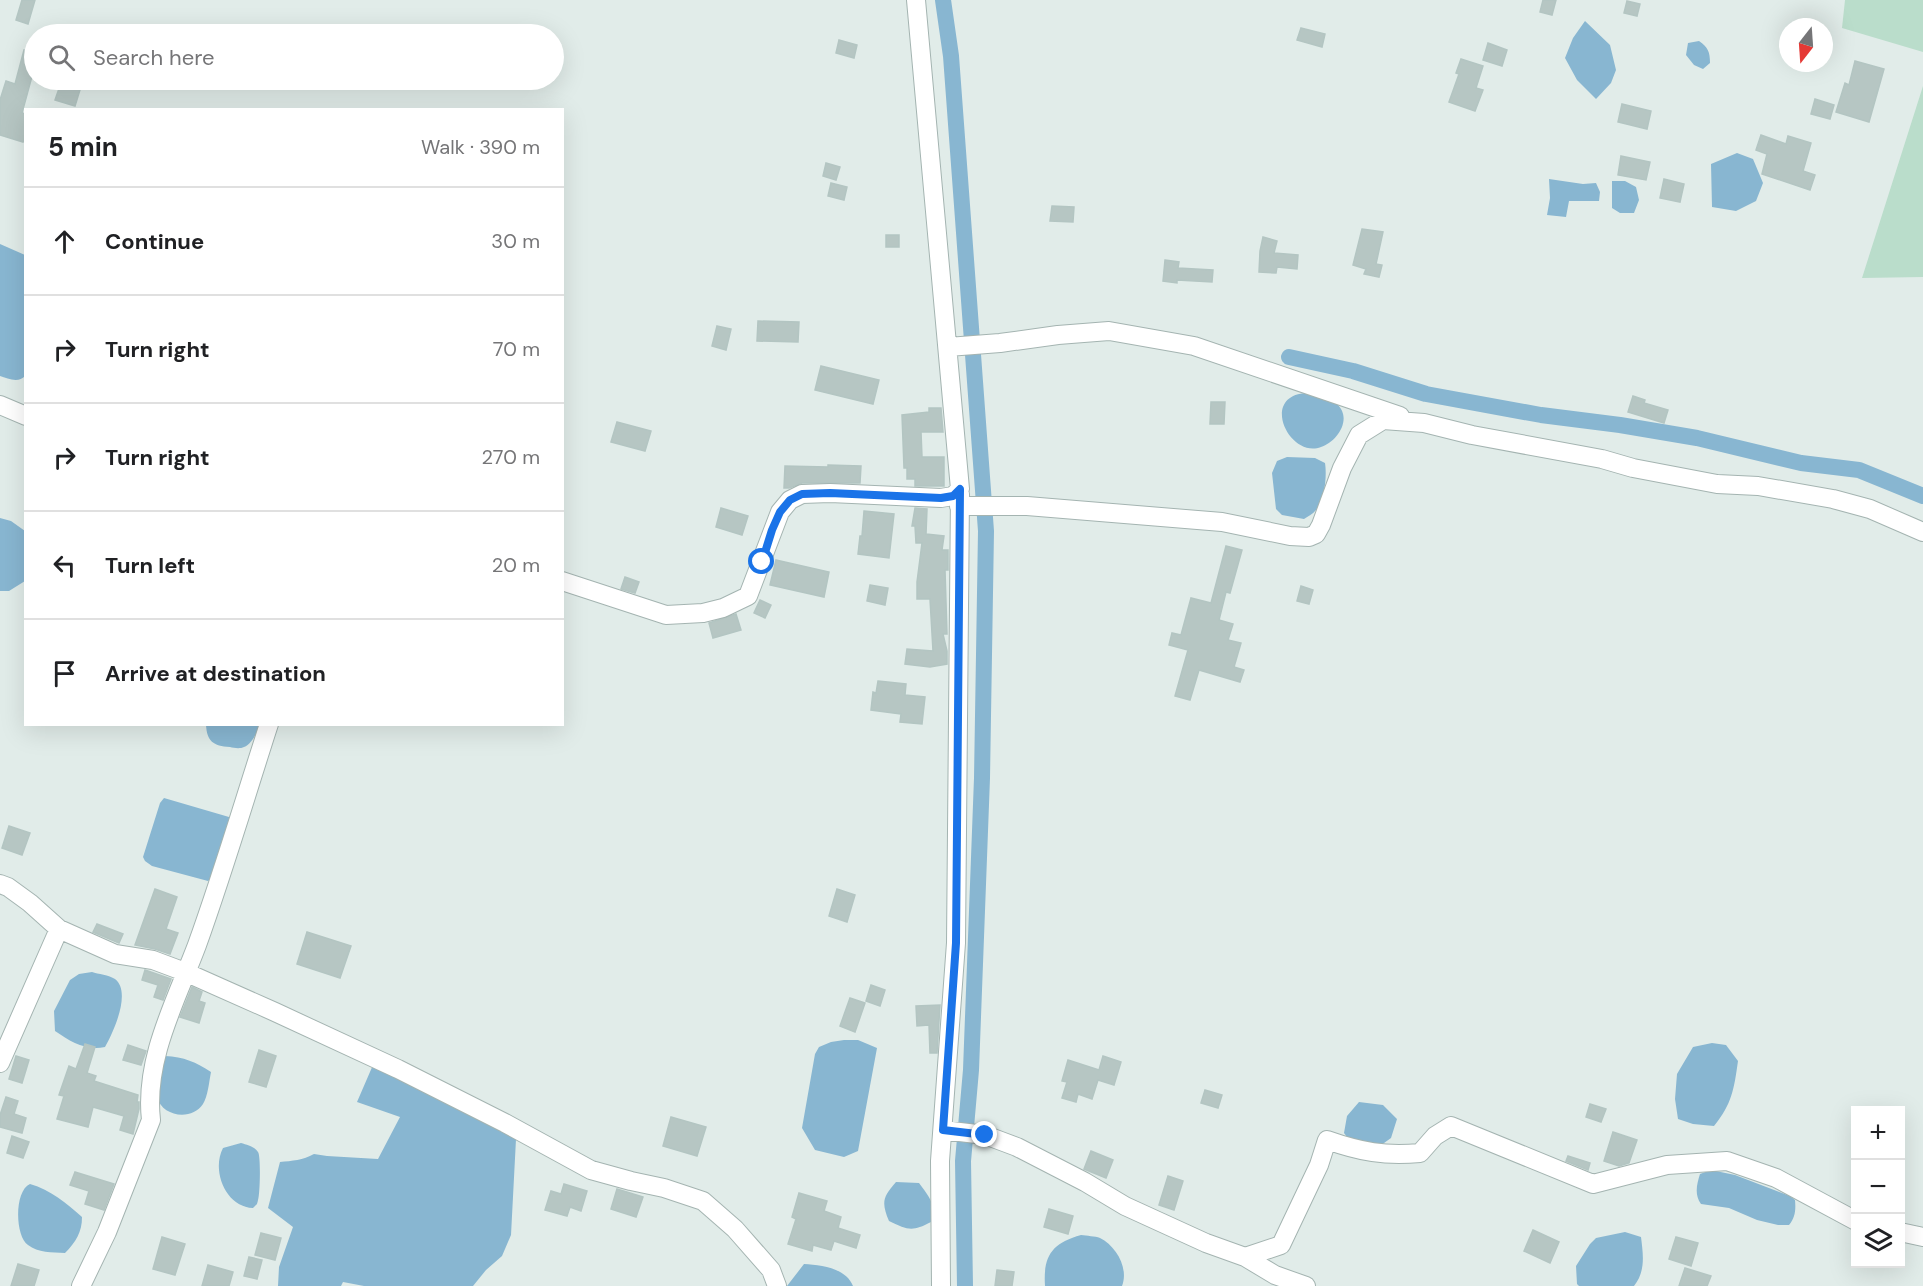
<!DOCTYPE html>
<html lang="en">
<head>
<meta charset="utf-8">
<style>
	:root { --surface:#fff; --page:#f2f2f2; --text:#202124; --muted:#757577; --line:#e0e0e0 }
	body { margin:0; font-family:"DM Sans",sans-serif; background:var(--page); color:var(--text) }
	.controls { position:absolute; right:18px; bottom:18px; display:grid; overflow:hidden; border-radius:0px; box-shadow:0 6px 24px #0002 }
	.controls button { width:54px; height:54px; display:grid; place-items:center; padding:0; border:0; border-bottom:2px solid var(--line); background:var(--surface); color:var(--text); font:30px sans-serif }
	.compass { position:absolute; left:1779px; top:18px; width:54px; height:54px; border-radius:50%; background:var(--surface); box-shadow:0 6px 24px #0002; rotate:197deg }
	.stop { position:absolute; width:18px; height:18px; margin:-14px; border:4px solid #1a73e8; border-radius:50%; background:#fff }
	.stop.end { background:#1a73e8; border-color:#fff; box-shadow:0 2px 6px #0008 }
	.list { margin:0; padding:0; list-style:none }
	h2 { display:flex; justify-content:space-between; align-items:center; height:78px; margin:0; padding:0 24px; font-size:26px }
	h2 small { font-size:20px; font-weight:400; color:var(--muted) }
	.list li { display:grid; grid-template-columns:39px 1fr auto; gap:18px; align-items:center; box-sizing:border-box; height:108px; padding:0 24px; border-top:2px solid var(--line) }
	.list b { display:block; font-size:22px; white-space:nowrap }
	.list em { font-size:20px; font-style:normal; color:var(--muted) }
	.icon { flex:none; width:33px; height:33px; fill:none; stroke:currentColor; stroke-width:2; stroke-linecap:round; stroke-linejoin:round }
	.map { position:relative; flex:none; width:1923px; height:1286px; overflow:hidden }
	.search { position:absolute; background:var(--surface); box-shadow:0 6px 24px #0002; left:24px; top:24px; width:540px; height:66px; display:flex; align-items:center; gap:15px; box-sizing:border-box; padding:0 21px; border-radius:33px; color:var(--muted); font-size:22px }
	.panel { position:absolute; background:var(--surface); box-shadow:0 6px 24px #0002; left:24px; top:108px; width:540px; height:618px; border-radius:0px }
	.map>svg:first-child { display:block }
	.green { fill:#baddcb }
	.water { fill:#88b6d1 }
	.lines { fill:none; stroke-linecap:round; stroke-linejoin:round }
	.canal { stroke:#88b6d1; stroke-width:16 }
	.building { fill:#b6c6c3; stroke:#b3c5c2; stroke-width:1.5 }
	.minor-casing { stroke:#a4b4b1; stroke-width:20 }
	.minor { stroke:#fff; stroke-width:18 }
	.route { stroke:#1a73e8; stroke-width:8 }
</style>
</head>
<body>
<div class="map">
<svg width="1923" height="1286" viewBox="0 0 1923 1286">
	<rect width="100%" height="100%" fill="#e1ece9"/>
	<path class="green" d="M1845 0H1923V52L1842 28Z
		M1923 86V277L1862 278Z"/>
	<path class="water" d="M1585 21 1610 45 1616 70 1611 83 1596 99 1577 80 1565 58 1573 38Z
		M1699 41C1708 47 1710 52 1710 63L1703 69 1694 65 1686 55 1688 43Z
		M1737 153 1753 159 1763 183 1756 201 1736 211 1712 207 1711 164Z
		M1549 179 1583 184 1596 183 1600 192 1599 201H1569L1566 217 1547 215 1550 198Z
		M1612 181H1625L1636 187 1639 200 1634 213H1620L1612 208Z
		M0 244 25 255V376C19 383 8 379 0 376Z
		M1307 393C1315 396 1331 398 1337 404 1353 419 1337 442 1321 447 1289 459 1259 395 1307 393Z
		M1287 457 1315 458 1325 463C1327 476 1325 499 1316 510 1313 514 1308 516 1304 519L1282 515 1276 509 1272 473 1277 461Z
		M0 518 11 521 25 531V581L9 591H0Z
		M206 725H260C257 732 252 744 244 747 240 749 234 748 230 747 213 746 207 741 206 725Z
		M164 798 229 817 231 821 214 877 208 881 152 866 145 861 143 857 160 803Z
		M92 972C98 974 109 975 115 979 132 992 113 1033 105 1047 86 1051 71 1042 55 1031L54 1011 70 980 79 974Z
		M844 1040H858L877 1048 858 1151 844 1157 815 1150 802 1128 815 1054 819 1047 831 1042Z
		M1712 1043 1726 1045 1738 1061C1734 1089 1732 1104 1714 1126L1693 1124 1678 1119 1675 1099 1677 1074 1693 1047Z
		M165 1056C184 1057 196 1062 211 1072 209 1082 208 1096 203 1104 192 1121 162 1117 157 1097 153 1084 161 1068 165 1056Z
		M373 1065 516 1139 511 1235 502 1256 486 1270 473 1286H364L343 1282 341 1286H278L279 1267 293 1227 268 1208 280 1162C292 1161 303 1160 314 1154L327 1156 378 1159 400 1117 357 1102Z
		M1359 1102 1383 1105 1397 1119 1391 1138 1377 1148 1350 1141 1344 1133 1347 1116Z
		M241 1143C247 1145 254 1146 258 1152 261 1156 260 1194 258 1200 257 1205 257 1204 253 1208 226 1207 211 1171 223 1148Z
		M1711 1170 1735 1175 1790 1196 1795 1200C1796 1210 1795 1218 1789 1225H1778L1757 1220 1729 1208 1701 1204C1694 1194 1697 1184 1700 1174Z
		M896 1182 919 1183C929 1197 937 1204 931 1222 912 1232 908 1230 889 1221 881 1202 883 1197 896 1182Z
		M30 1184C51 1190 66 1203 82 1217 82 1232 76 1242 65 1253 52 1252 38 1253 28 1245 15 1236 14 1191 30 1184Z
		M1625 1232 1641 1237C1643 1254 1646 1271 1634 1286H1579L1577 1284 1576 1266 1590 1244 1596 1238Z
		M1081 1235C1087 1236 1095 1236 1100 1238 1116 1246 1129 1268 1122 1286H1045C1043 1256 1052 1243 1081 1235Z
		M804 1264C821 1265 846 1268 853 1286H787Z"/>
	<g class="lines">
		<path class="canal" d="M943 0 951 56 986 531 982 778 971 1070 963 1161 965 1286
			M1289 357 1353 371 1426 394 1541 415 1620 425 1697 438 1801 463 1859 470 1923 496"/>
	</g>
	<path class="building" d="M22 0H35L28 24 16 20Z
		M1543 0H1556L1552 15 1540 12Z
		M1627 1 1640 4 1637 16 1624 13Z
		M1301 28 1325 34 1322 47 1297 40Z
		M839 40 857 45 854 58 836 53Z
		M1488 43 1507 50 1502 66 1483 60Z
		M24 50 34 53V69L22 113 26 114V135L23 142 0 135V100L6 81 15 84Z
		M1461 59 1483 66 1476 88 1483 90 1475 111 1449 102 1459 74 1456 73Z
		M1855 61 1884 69 1869 122 1836 112 1845 83 1849 85Z
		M62 80H83L75 106 55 100Z
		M1815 99 1834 105 1830 119 1811 114Z
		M1622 104 1651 111 1647 129 1618 122Z
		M1761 135 1786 144 1788 136 1811 143 1803 171 1815 175 1810 190 1762 174 1767 154 1756 150Z
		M1621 156 1650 162 1646 180 1618 175Z
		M826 163 840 167 836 180 823 176Z
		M1664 179 1684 184 1680 202 1660 198Z
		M831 183 847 187 844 200 828 196Z
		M1052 206 1074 207 1073 222 1050 221Z
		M1362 229 1383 232 1376 264 1382 265 1379 277 1364 274 1366 269 1353 265Z
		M886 235H899V247H886Z
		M1263 237 1277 241 1274 253 1298 255 1297 269 1277 267 1276 273 1259 272 1260 251Z
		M1165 260 1179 262 1178 268 1213 270 1212 282 1177 280V283L1163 281Z
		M758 321 799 322 798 342 757 341Z
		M717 326 731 329 726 350 712 346Z
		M821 366 879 380 873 404 815 390Z
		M1633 396 1645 400 1644 403 1668 410 1664 423 1628 412Z
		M1211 402H1225L1224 424H1210Z
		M929 408H941L943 432H921L922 457H944V486H915V479H907V468H904L902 415 929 412Z
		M617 422 651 431 645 451 611 442Z
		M828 465 861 466 860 483H802L789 488H784L785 466 828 467Z
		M721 508 748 516 742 535 716 527Z
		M915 508 927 509 926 534 944 536 942 550H948V570H945L947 634H943L947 651V664L930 667 905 664 907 649 933 651 930 599H917V582L922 543H916L915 526H912Z
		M864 511 894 514 889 558 858 554 860 536H862Z
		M1226 546 1242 550 1230 593 1226 592 1219 620 1233 624 1228 640 1241 643 1234 667 1244 670 1240 682 1199 670 1190 700 1175 696 1188 650 1169 645 1172 633 1181 635 1191 598 1211 603Z
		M776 560 829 572 824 597 770 585Z
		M625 577 639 582 635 593 621 589Z
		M870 585 888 588 885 605 867 601Z
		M1301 586 1313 590 1309 604 1297 601Z
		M760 600 771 605 765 618 754 613Z
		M736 614 741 630 713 638 709 623Z
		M878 681 906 684 905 695 925 697 922 724 900 722 901 714 871 710 873 692 876 693Z
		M9 826 30 833 22 855 2 848Z
		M155 889 177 897 166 929 178 933 170 954 155 949 135 945Z
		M837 889 855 895 847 922 829 916Z
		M97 924 123 934 119 943 93 932Z
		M307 932 351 946 340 978 297 964Z
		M145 970 171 979 163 1000 154 997 158 985 142 980Z
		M871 985 885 990 880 1006 866 1001Z
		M192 987 202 992 199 1001 205 1003 199 1023 180 1017Z
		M850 998 865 1003 855 1032 840 1026Z
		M940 1005 937 1053H930L929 1025 917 1026 916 1006Z
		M85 1044 95 1047 87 1073 96 1076 94 1081 138 1095 137 1102H139V1109L133 1134 120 1130 124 1116 93 1107 88 1127 57 1119 64 1096 59 1095 69 1066 76 1069Z
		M128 1045 146 1051 141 1065 123 1060Z
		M259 1050 276 1056 266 1087 249 1082Z
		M16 1056 29 1060 22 1083 9 1079Z
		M1103 1056 1121 1062 1114 1085 1098 1080 1092 1099 1078 1094 1076 1102 1062 1098 1067 1082 1062 1081 1068 1060 1099 1070Z
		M1205 1090 1222 1095 1218 1108 1201 1103Z
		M6 1097 18 1101 14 1114 26 1118 22 1133 0 1127V1115Z
		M1590 1104 1606 1109 1601 1122 1586 1117Z
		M671 1117 706 1127 697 1156 663 1146Z
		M1613 1132 1637 1140 1629 1163 1619 1166 1604 1161Z
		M12 1136 29 1142 23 1158 7 1153Z
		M1091 1151 1113 1160 1106 1178 1084 1169Z
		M1568 1156 1590 1163 1588 1170 1566 1161Z
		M75 1172 114 1184 104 1210 85 1204 89 1191 70 1185Z
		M1168 1176 1183 1181 1174 1210 1159 1205Z
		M564 1184 587 1191 581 1211 570 1207 567 1216 545 1210 551 1191 561 1194Z
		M617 1189 643 1197 636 1217 611 1209Z
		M799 1193 827 1201 824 1211 841 1217 838 1228 860 1235 856 1248 834 1241 831 1250 813 1245 812 1251 788 1244 796 1219 792 1217Z
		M1049 1209 1073 1216 1068 1234 1044 1227Z
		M1533 1230 1559 1242 1550 1263 1524 1251Z
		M261 1233 281 1238 275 1260 255 1255Z
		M162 1237 185 1244 175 1275 153 1269Z
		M1676 1237 1698 1243 1691 1266 1669 1259Z
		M249 1257 262 1260 257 1279 244 1276Z
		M18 1264 39 1270 34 1286H11Z
		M208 1265 233 1272 229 1286H202Z
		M1685 1268 1711 1276 1707 1286H1679Z
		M997 1270 1014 1272 1012 1286H995Z"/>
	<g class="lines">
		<g class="minor-casing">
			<path id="minor" d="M948 347 1000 343 1058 335 1109 331 1194 346 1400 416
				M0 405 26 416
				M959 506H1027L1222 522 1290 536 1309 537 1316 534 1321 525 1342 468 1359 435 1383 420 1424 423 1472 435 1602 459 1633 468 1717 484 1758 486 1833 499 1870 509 1923 532
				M562 581 666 615 703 613 723 608 748 596 780 512 790 500 802 494 830 493 941 498 953 496 960 489 916 0
				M0 884 8 887 30 903 59 929 115 954 153 960 185 972 275 1012 398 1069 505 1123 591 1170 631 1181 664 1188 703 1201 735 1229 771 1270 777 1286
				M0 1063 59 929
				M943 1130 985 1135 1017 1147 1085 1182 1125 1206 1206 1243 1245 1257 1281 1245 1319 1165 1327 1140C1361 1152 1384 1156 1420 1153L1435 1136 1451 1126 1593 1184 1667 1165 1727 1161 1776 1178 1856 1221
				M1900 1232 1923 1237
				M1245 1257 1275 1275 1306 1286
				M81 1286 107 1232 151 1120C144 1059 176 1001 197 945 223 873 245 798 269 724
				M941 1286 940 1161 956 943 960 494"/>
		</g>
		<use href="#minor" class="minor"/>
	</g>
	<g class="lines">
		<path class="route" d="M762 562 772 530 780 512 790 500 802 494 830 493 941 498 953 496 960 489 956 943 943 1130 985 1135"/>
	</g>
</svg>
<div class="controls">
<button>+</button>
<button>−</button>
<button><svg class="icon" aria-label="layers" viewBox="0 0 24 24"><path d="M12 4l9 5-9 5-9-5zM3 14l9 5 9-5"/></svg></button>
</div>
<svg class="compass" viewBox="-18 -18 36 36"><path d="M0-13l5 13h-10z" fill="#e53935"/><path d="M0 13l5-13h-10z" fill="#757577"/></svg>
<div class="stop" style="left:762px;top:562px"></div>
<div class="stop end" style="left:985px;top:1135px"></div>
<div class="search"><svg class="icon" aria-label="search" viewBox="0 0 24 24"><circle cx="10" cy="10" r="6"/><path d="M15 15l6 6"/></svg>Search here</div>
<section class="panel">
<h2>5 min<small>Walk · 390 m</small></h2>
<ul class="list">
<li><svg class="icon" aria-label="ahead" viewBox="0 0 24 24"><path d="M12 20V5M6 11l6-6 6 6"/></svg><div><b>Continue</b></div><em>30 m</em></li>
<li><svg class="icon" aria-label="right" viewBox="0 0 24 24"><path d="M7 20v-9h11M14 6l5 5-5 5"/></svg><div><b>Turn right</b></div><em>70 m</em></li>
<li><svg class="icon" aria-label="right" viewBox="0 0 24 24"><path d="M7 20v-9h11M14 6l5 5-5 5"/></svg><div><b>Turn right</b></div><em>270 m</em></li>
<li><svg class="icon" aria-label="left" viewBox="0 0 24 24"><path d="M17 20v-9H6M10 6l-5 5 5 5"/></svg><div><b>Turn left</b></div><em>20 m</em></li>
<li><svg class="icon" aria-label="arrive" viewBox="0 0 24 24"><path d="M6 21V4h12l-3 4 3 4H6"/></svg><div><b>Arrive at destination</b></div></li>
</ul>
</section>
</div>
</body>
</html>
